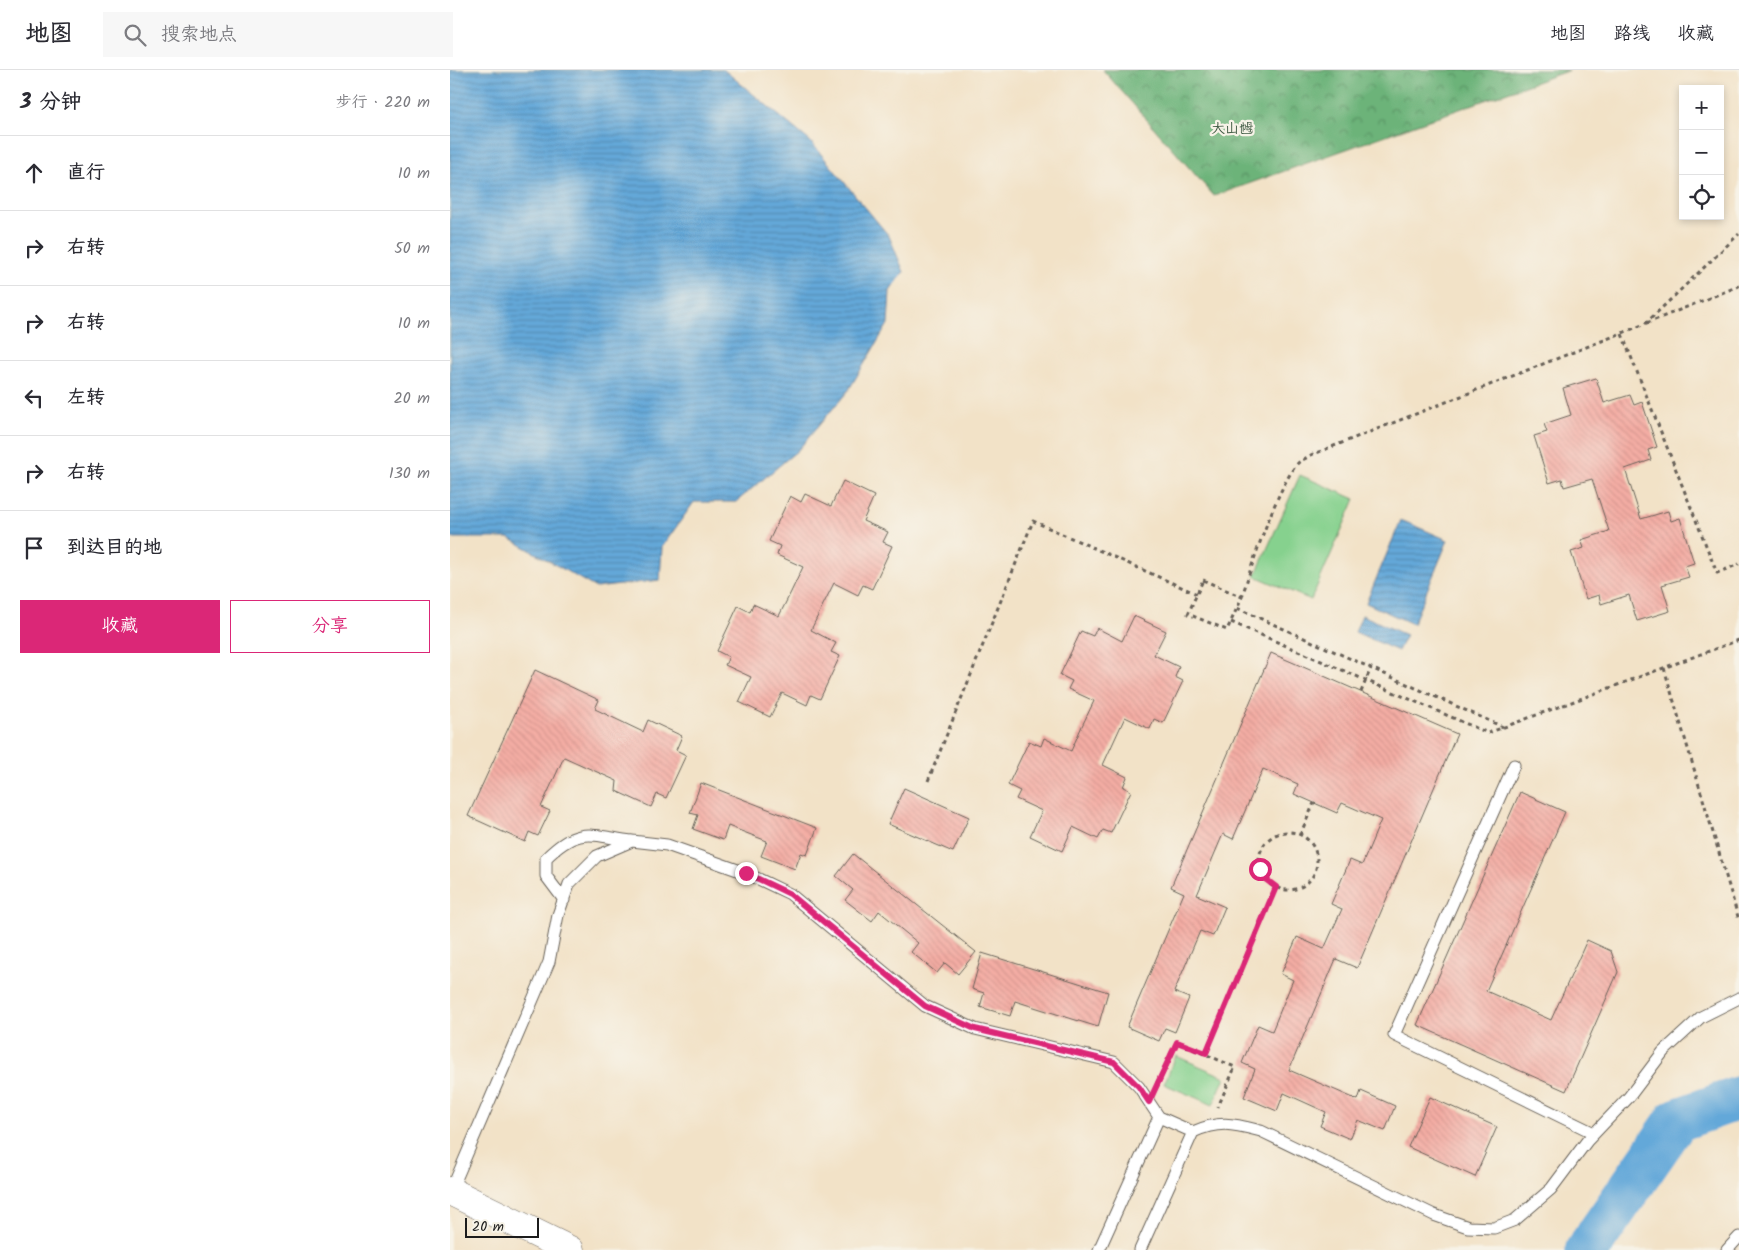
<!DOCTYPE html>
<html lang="zh">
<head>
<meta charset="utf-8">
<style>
	:root { --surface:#fff; --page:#f7f7f7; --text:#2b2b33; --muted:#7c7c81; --line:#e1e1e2; --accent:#db2777 }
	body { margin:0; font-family:Kalam,"LXGW WenKai TC",sans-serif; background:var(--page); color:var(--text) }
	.controls { position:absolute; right:15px; top:15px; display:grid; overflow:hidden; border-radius:0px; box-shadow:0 2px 8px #0003 }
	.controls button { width:45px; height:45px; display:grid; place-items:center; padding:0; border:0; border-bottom:1px solid var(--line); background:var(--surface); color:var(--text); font:25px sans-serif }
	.scale { position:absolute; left:15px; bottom:12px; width:74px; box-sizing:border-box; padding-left:5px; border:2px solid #1c1c1c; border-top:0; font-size:14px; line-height:18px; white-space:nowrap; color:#1c1c1c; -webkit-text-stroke:4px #f7f3e8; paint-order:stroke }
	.stop { position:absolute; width:15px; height:15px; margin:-11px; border:4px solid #db2777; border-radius:50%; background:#fff }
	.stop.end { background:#db2777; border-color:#fff; box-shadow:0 1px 5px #0008 }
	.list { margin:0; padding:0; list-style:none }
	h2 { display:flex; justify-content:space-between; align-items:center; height:65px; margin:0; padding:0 20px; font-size:21px }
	h2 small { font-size:16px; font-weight:400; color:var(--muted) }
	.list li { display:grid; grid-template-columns:32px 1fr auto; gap:15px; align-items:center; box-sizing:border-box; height:75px; padding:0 20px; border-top:1px solid var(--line) }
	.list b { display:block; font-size:19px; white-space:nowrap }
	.list em { font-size:16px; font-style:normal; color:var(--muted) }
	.actions { display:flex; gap:10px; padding:15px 20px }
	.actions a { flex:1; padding:11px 0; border:1px solid var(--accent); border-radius:0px; text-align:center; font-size:18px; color:var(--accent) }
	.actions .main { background:var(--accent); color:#fff }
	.icon { flex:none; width:28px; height:28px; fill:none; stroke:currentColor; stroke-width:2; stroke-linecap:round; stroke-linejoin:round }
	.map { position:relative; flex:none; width:1289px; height:1180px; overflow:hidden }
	header { display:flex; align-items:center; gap:30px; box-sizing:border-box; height:70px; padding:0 25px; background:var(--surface); border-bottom:1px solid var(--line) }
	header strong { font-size:24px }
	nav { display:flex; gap:28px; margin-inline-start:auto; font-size:18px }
	.search { width:350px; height:45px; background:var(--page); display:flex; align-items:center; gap:12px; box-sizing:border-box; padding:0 18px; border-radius:0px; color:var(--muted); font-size:19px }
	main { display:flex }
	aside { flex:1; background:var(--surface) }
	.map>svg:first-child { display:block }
	.green { fill:#86d18e; stroke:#517655 }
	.forest { fill:url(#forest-crowns); stroke:#44684a }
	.water { fill:url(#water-rules); stroke:#40627a }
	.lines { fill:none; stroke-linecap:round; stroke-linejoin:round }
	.river { stroke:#64a8d9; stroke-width:44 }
	.building { fill:url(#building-back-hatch) }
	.lane-casing { stroke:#676158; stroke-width:13 }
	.primary-casing { stroke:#676158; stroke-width:29 }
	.path { stroke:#676158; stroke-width:3; stroke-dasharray:4 4; stroke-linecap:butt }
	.lane { stroke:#fff; stroke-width:11 }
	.primary { stroke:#fff; stroke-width:28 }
	.route { stroke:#db2777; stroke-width:6 }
	.labels { text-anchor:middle; stroke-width:4.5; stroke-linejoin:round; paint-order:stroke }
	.park-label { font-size:14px; fill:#415b44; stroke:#f7f3e8 }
</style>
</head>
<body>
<header>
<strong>地图</strong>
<div class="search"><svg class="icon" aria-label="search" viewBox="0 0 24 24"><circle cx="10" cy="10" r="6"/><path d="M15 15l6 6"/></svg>搜索地点</div>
<nav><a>地图</a><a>路线</a><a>收藏</a></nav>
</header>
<main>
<aside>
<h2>3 分钟<small>步行 · 220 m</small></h2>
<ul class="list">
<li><svg class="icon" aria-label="ahead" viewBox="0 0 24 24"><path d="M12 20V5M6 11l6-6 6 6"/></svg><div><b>直行</b></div><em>10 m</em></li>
<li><svg class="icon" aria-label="right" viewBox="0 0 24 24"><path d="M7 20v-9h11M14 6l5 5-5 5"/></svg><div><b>右转</b></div><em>50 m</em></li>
<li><svg class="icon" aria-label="right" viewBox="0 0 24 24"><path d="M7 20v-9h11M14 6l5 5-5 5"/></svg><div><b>右转</b></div><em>10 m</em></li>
<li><svg class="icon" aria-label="left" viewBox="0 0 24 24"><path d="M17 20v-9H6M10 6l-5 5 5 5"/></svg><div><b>左转</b></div><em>20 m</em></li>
<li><svg class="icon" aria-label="right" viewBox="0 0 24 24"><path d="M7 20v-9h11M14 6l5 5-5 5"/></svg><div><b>右转</b></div><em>130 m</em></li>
<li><svg class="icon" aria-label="arrive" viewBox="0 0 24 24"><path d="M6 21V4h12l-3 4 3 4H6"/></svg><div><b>到达目的地</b></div></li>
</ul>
<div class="actions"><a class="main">收藏</a><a>分享</a></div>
</aside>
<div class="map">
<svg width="1289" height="1180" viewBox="0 0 1289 1180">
	<defs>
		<pattern id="forest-crowns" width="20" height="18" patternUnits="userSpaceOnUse" patternTransform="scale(1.25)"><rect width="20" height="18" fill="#6cb379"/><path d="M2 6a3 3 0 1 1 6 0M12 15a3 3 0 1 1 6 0" fill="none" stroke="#589162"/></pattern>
		<pattern id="water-rules" width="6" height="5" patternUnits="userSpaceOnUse" patternTransform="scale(1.25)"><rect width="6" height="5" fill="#64a8d9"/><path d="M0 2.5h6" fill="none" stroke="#5288af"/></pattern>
		<pattern id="building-back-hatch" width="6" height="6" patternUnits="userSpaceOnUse" patternTransform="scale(1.25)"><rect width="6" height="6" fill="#f4ada4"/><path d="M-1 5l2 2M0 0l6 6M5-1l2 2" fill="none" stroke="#d1948d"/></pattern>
	</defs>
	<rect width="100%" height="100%" fill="#f7f3e8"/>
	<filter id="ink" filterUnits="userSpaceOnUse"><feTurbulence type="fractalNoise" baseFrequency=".02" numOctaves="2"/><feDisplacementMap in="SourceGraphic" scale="10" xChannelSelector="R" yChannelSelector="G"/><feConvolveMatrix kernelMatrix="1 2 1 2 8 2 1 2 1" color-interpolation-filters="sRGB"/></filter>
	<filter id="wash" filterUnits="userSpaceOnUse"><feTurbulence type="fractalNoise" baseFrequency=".0096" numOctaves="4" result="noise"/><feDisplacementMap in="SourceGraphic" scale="20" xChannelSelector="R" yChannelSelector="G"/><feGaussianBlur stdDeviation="1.12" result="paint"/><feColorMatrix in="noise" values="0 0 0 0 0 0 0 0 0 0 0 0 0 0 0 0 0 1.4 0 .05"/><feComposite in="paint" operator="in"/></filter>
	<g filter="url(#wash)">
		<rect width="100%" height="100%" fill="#f2e2c7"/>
		<path class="green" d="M850 405 905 429 861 530 805 506Z
			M726 986 775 1007 763 1035 714 1014Z"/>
		<path class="forest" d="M653 0H1120L764 126Z"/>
		<path class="water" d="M0 0H274L361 72 439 166 454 202 440 221 438 254 398 321 348 380 286 432H244L212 477 210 510 146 518 59 468H0Z
			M951 450 998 470 963 554 916 533Z
			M912 545 956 565 948 581 905 562Z"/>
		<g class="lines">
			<path class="river" d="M1137 1180 1227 1050 1289 1028"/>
		</g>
		<g id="blocks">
			<path class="building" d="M1146 308 1154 333 1180 325 1184 335 1192 332 1207 377 1198 380 1201 390 1175 399 1191 449 1218 441 1221 451 1230 448 1244 493 1235 496 1239 507 1212 515 1220 541 1187 551 1179 525 1151 534 1149 525 1136 529 1121 482 1134 478 1131 470 1159 461 1142 409 1114 417 1112 409 1099 413 1084 366 1097 362 1094 354 1121 345 1113 318Z
				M393 411 424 426 413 451 438 462 433 472 442 476 422 519 413 515 408 525 384 513 372 537 361 560 386 573 381 582 390 586 370 629 361 625 357 635 332 623 320 647 289 632 301 607 275 595 279 587 267 581 288 536 300 542 303 534 329 546 341 522 353 497 327 485 330 476 319 471 340 426 351 432 355 424 381 436Z
				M684 546 716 561 704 585 729 597 725 607 733 611 713 653 704 649 700 659 675 647 653 695 677 707 673 717 681 721 661 763 653 760 648 769 623 757 612 781 580 766 592 741 566 729 570 721 558 715 579 671 591 676 594 668 621 681 632 656 644 631 618 619 622 611 610 605 631 561 643 566 647 558 672 571Z
				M821 583 1007 664 907 898 886 889 839 1000 908 1030 911 1021 945 1036 935 1061 908 1050 900 1069 870 1056 876 1042 834 1023 827 1041 794 1027 805 999 792 993 808 955 822 961 843 910 831 904 847 867 874 879 892 839 881 834 900 790 912 795 931 750 892 733 887 743 844 724 848 714 813 699 783 769 773 764 747 825 775 837 763 866 750 861 724 922 739 928 725 962 715 958 709 971 677 957 734 823 721 817Z
				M85 600 149 630 145 639 193 662 198 650 232 666 226 680 236 685 216 728 207 724 201 737 166 721 167 711 114 687 91 737 100 741 88 766 79 762 75 772 18 746Z
				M251 713 367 758 357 785 351 783 345 799 311 786 317 771 278 756 273 770 243 759 248 745 240 743Z
				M454 718 519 747 503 782 438 754Z
				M1070 722 1115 742 1036 921 1101 950 1137 870 1161 881 1168 902 1116 1021 967 955Z
				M403 784 526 882 508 904 495 893 487 903 461 882 468 873 429 841 422 851 395 830 403 820 386 806Z
				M532 883 658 922 648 957 565 931 560 946 530 937 534 923 522 919Z
				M980 1027 1047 1057 1025 1107 958 1077Z"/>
		</g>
	</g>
	<g filter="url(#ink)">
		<use href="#blocks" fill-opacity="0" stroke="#676158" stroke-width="1"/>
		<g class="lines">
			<g class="lane-casing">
				<path id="lane" d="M1064 695 944 965 1144 1063
					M114 830 96 806V788C128 756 140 765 181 771
					M743 1062C770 1050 783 1054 811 1061L984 1145 1018 1157 1044 1158 1065 1150 1101 1119 1137 1071 1179 1027 1213 982 1251 947 1289 928
					M1 1121 99 892 108 845 119 814 147 786 182 771 217 775 296 803 340 824 475 936 525 959 664 992 689 1017 709 1047
					M649 1180 709 1047 743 1062 690 1180
					M1277 1180 1289 1167"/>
			</g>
			<g class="primary-casing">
				<path id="primary" d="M0 1121 120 1180"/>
			</g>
			<path class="path" d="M1197 253 1289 216
				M1172 264 1267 503 1289 494
				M753 510 792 527 777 560 738 544Z
				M792 527C801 496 828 415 848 393 851 390 857 388 861 385L1195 254 1289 164
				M787 538 1053 657
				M781 552 1038 663 1289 570
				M1214 598 1289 850
				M911 622 921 598
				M478 711 583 451 747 524
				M809 791a29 29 0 1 1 58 0a29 29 0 1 1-58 0Z
				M850 765 864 733
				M756 983 826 817
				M707 1014 727 972 785 997 768 1037"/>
			<use href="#lane" class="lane"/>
			<use href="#primary" class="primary"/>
		</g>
	</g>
	<g class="lines" filter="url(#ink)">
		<path class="route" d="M296 803 340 824 475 936 525 959 664 992 689 1017 699 1032 727 972 756 983 826 817 814 808 810 799"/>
	</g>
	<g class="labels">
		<g class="park-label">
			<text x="782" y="63">大山乸</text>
		</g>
	</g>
</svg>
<div class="controls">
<button>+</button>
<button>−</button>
<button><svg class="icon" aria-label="locate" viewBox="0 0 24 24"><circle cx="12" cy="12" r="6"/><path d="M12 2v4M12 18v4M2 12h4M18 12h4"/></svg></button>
</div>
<div class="scale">20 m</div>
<div class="stop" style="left:810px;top:799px"></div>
<div class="stop end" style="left:296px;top:803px"></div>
</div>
</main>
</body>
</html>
